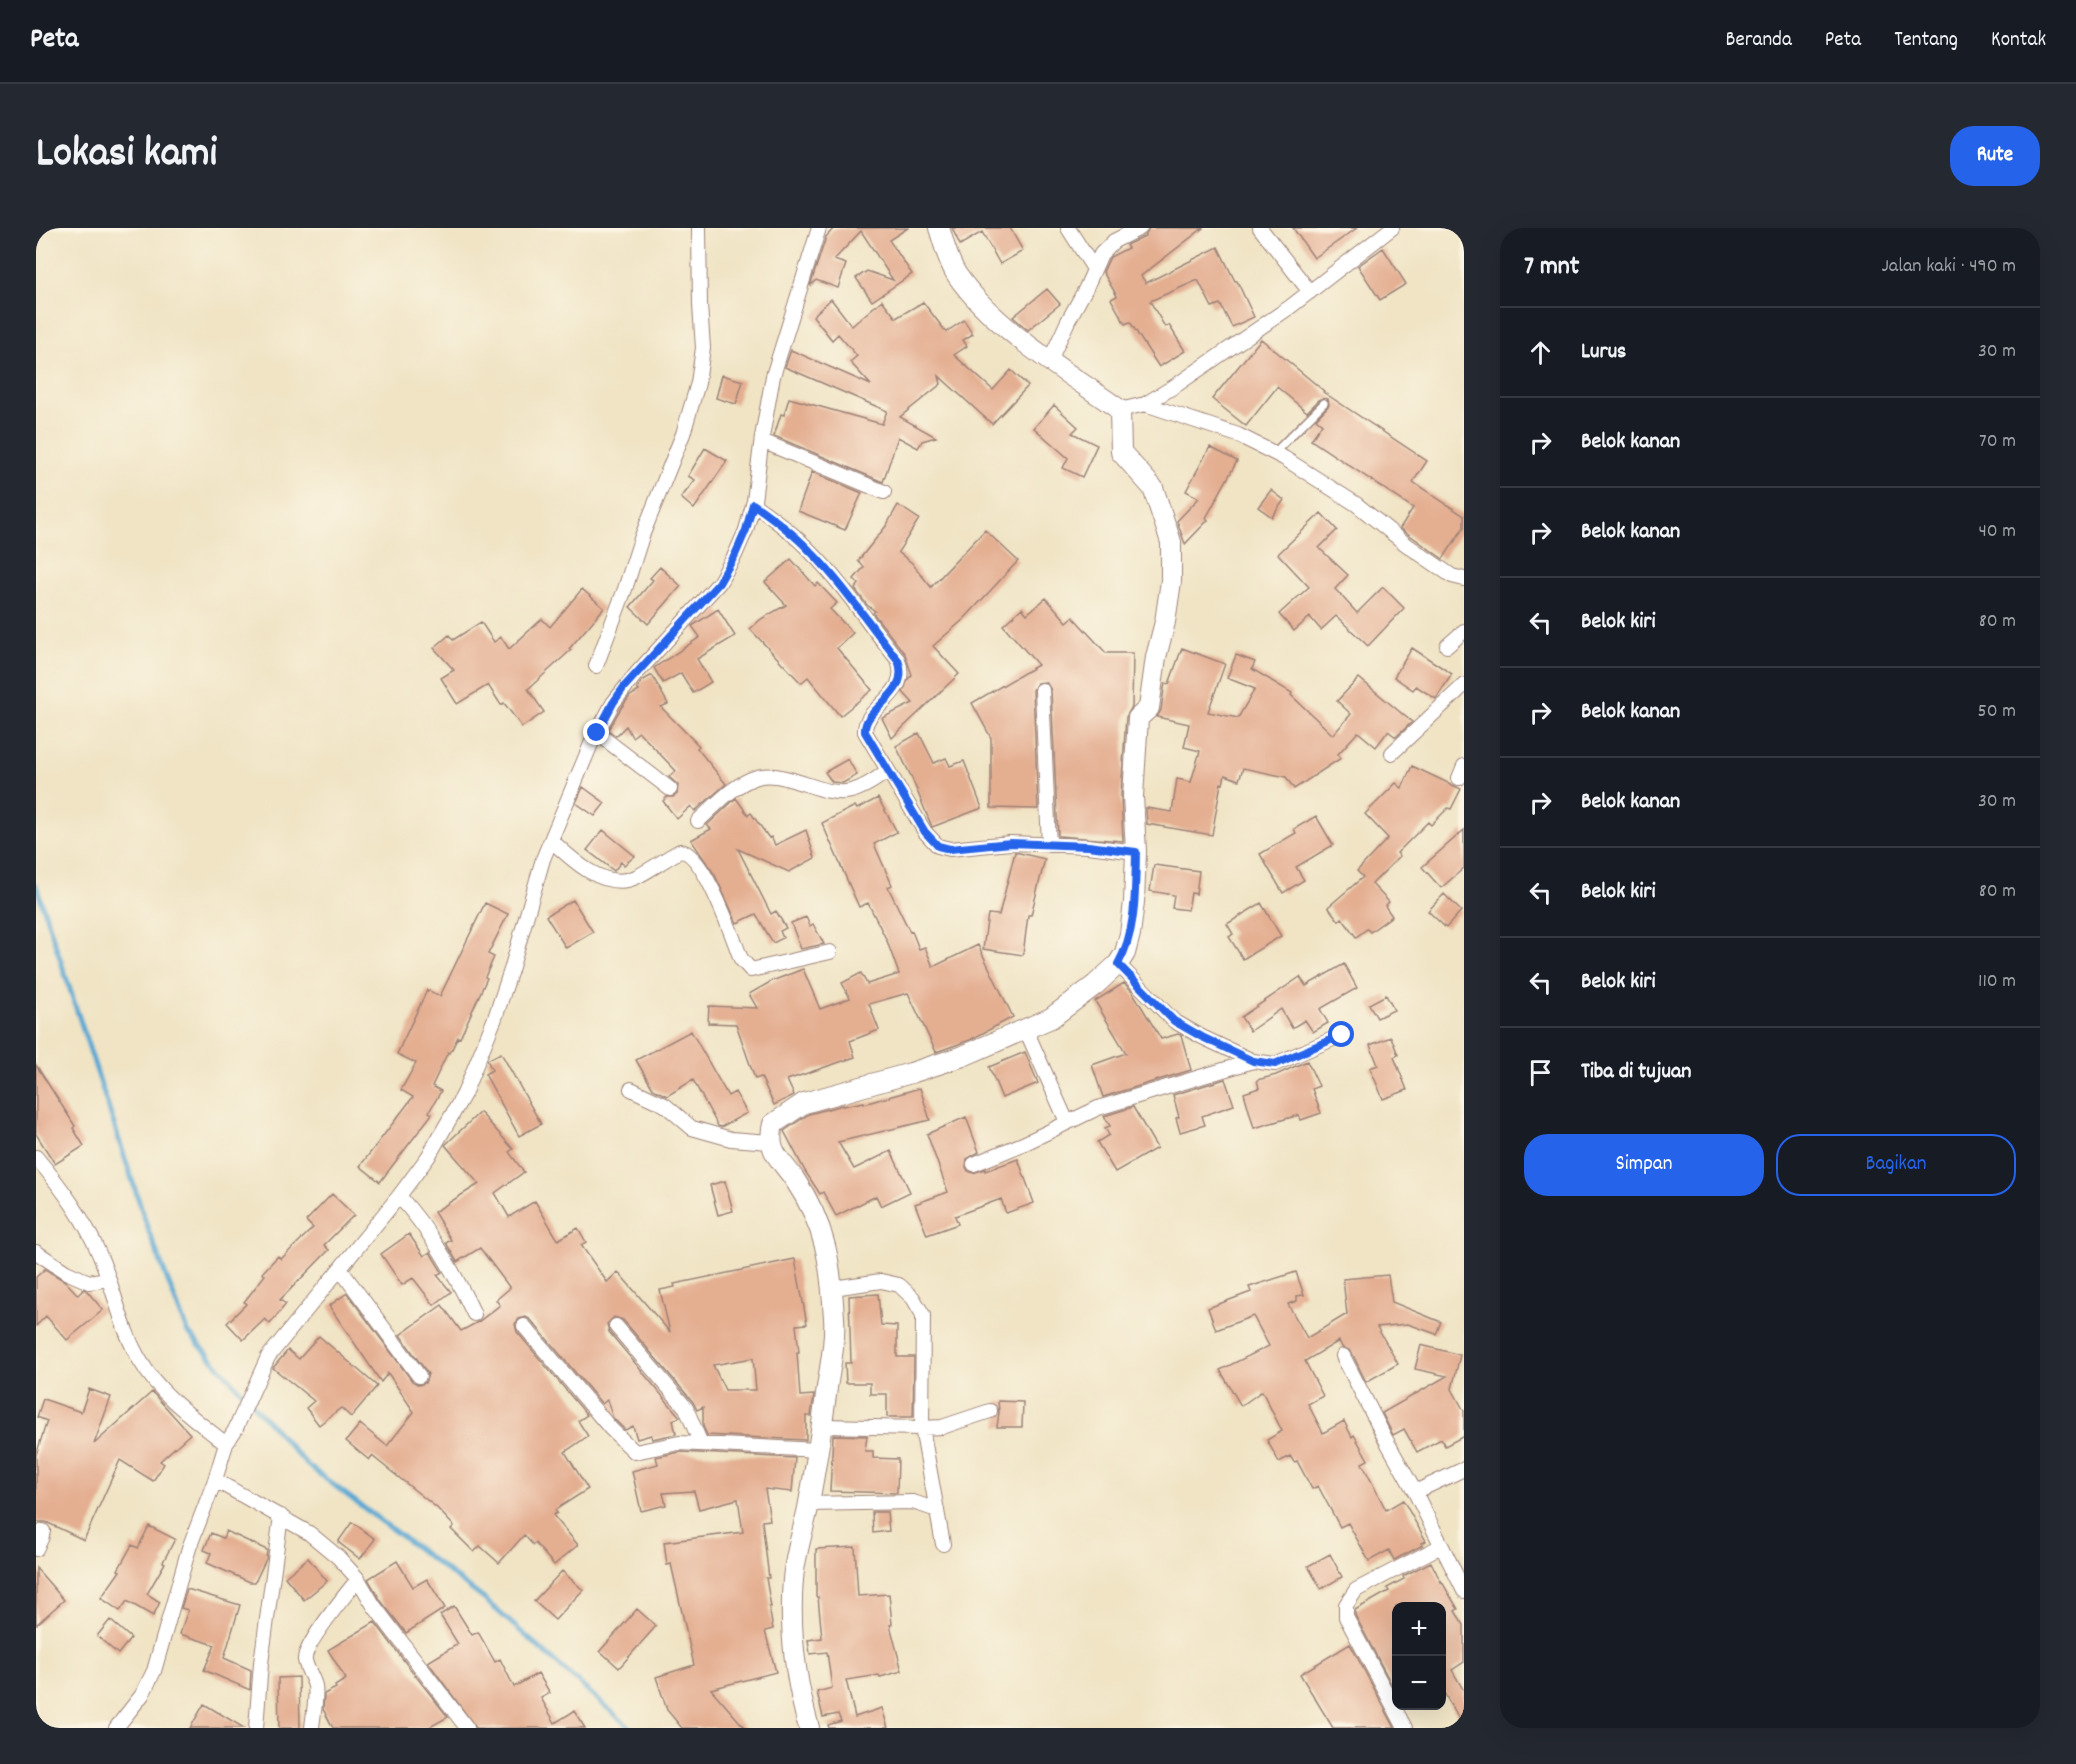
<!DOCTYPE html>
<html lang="id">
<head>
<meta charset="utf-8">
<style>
	:root { --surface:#171b24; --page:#242831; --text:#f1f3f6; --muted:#9ea1a6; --line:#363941; --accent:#2563eb }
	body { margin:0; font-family:Dekko,sans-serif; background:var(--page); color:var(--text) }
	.controls { position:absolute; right:18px; bottom:18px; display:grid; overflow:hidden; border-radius:12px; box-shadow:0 6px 24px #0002 }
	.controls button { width:54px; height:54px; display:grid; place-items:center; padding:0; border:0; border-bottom:2px solid var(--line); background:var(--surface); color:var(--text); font:30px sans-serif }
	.stop { position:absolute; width:18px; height:18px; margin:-14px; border:4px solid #2563eb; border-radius:50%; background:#fff }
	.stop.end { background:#2563eb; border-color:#fff; box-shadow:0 2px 6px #0008 }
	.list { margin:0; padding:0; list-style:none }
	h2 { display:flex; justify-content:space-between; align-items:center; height:78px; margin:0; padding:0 24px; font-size:26px }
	h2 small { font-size:20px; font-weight:400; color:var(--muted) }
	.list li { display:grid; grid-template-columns:39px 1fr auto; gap:18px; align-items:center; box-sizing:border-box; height:90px; padding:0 24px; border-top:2px solid var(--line) }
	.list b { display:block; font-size:22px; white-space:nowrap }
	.list em { font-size:20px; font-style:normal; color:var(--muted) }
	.actions { display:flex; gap:12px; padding:18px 24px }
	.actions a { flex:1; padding:14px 0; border:2px solid var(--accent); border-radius:24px; text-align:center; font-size:21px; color:var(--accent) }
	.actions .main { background:var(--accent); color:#fff }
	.icon { flex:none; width:33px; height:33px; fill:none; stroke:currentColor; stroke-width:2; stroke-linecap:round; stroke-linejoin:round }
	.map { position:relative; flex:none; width:1428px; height:1500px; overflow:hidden; border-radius:24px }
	header { display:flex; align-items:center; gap:36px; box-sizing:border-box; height:84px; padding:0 30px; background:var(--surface); border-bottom:2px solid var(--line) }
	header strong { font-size:28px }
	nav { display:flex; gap:33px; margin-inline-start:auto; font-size:21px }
	.intro { display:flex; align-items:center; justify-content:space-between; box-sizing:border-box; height:144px; padding:0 36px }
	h1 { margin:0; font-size:42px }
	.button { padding:15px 27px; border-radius:24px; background:var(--accent); color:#fff; font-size:21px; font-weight:700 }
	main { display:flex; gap:36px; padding:0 36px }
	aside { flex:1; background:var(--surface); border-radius:24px; box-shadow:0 6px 24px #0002 }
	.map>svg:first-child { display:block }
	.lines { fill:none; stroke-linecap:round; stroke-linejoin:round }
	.stream { stroke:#58a7d2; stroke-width:5 }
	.building { fill:#e4ae91; fill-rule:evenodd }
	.lane-casing { stroke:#9d8278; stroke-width:10 }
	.street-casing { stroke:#9d8278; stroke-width:16 }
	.secondary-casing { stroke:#9d8278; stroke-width:22 }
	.lane { stroke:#fff; stroke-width:7 }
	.street { stroke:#fff; stroke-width:14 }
	.secondary { stroke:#fff; stroke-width:20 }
	.route { stroke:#2563eb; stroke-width:8 }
</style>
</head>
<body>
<header>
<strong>Peta</strong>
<nav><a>Beranda</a><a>Peta</a><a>Tentang</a><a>Kontak</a></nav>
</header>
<div class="intro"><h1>Lokasi kami</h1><a class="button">Rute</a></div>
<main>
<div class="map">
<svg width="1428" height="1500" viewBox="0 0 1428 1500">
	<rect width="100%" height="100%" fill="#fcf5e5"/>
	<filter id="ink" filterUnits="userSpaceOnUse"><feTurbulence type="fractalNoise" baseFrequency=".0167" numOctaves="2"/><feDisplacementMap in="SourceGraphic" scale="12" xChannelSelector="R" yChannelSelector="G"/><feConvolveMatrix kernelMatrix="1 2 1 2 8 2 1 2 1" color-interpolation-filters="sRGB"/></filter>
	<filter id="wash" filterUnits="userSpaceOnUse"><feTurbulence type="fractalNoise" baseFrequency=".008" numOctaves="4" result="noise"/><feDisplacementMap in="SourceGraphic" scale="24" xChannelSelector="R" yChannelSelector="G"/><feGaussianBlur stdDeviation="1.35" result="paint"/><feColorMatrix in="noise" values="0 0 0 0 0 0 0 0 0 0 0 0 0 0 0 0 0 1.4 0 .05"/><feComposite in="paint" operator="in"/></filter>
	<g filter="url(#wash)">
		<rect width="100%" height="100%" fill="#f0e4c5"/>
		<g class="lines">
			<path class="stream" d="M0 657 113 1004 151 1103 270 1236 448 1371 594 1500"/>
		</g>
		<g id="blocks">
			<path class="building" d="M798 0H872L853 12 876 46 836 73 820 50 831 43 857 52 825 3 798 32 810 36 802 60 780 52 774 58 790 9Z
				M916 0H974L987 23 964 36 946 4 924 17Z
				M1113 0H1167L1105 48 1110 55 1182 19 1199 53H1201L1218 89 1196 99 1184 76 1176 79 1162 52 1114 73 1129 99 1133 97 1149 123 1123 139 1094 94 1089 96 1075 71 1081 68 1067 44 1074 29 1092 20 1090 17 1109 8Z
				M1257 0H1321L1278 30Z
				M1347 20 1370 56 1344 72 1322 38Z
				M1011 61 1024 76 992 102 977 89Z
				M795 71 816 98 846 72 860 90 887 74 910 104 928 92 937 106 927 112 931 118 918 127 957 162 975 142 992 158 956 196 903 148 905 156 864 189 900 209 886 213 882 220 862 209 847 254 738 208 745 186 748 187 753 170 846 196 851 183 749 139 755 122 835 157 814 134 821 128 802 106 796 112 777 88Z
				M1225 111 1288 163 1287 164 1391 233 1377 254 1428 288V299L1407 331 1364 300 1377 280 1275 212 1286 196 1280 191 1293 177 1292 171H1284L1271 184 1241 159 1210 198 1176 171Z
				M686 147 707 153 700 176 680 170Z
				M1018 177 1042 199 1036 205 1061 217 1046 249 1027 240 1032 230 998 200Z
				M1174 219 1201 233 1170 290 1172 292 1149 316 1141 293 1163 270 1150 263Z
				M669 220 691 233 658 281 645 270 659 252 652 248Z
				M776 244 826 265 809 302 762 283Z
				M1235 262 1248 272 1236 289 1222 279Z
				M862 277 883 291 862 324 876 335 895 359 949 302 982 333 928 391 897 418 923 446 856 510 846 490 877 475 867 464 872 451 876 447 869 426 837 385 839 383 831 377 819 361 823 356 818 351 828 339 822 333 850 298Z
				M1285 285 1301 302 1283 320 1312 347 1299 361 1321 385 1347 359 1368 380 1332 418 1300 388 1285 402 1274 389 1258 403 1243 386 1273 359 1242 326Z
				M755 331 779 358 782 355 801 375 794 381 817 405 801 420 836 462 804 488 772 449 765 455 714 401 725 391 750 377 729 354Z
				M624 339 645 358 612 396 594 379 617 352 614 350Z
				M546 361 568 380 533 421 535 422 492 461 508 484 486 499 468 475 465 477 452 457 421 476 405 450 418 442 398 420 413 407 417 412 445 394 458 414 465 409 473 421 506 391 514 399Z
				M1010 370 1031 394 1037 389 1070 425H1097L1096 479 1090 489 1085 567 1087 613 1022 608 1015 462 1010 454 1001 455 997 462 1002 581 955 580V510L936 475 1002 437 967 397 986 380 991 386Z
				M682 381 699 408 661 431 675 454 657 465 645 445 627 455 618 440 664 409 656 398Z
				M1146 420 1189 436 1172 484 1202 490 1219 461 1191 450 1200 427 1219 434 1216 441 1256 465 1255 467 1297 507 1315 486 1301 473 1323 450 1376 494 1360 509 1352 503 1340 519 1322 504 1302 526 1305 530 1258 561 1250 549 1207 540 1203 552 1189 547 1187 556 1185 555 1176 607 1111 596 1110 580 1136 584 1141 551 1155 554 1164 523 1148 519 1153 496 1121 489 1125 482 1129 455 1133 456Z
				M1376 420 1416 446 1400 471 1380 458 1377 462 1358 449Z
				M616 447 632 476 625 479 663 518 661 520 690 556 659 583 655 578 641 591 627 573 631 569H637L641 566 642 557 633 549 640 543 603 504 596 509 590 498 580 508 572 502 585 480 594 468 603 463 601 460 606 453Z
				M883 505 898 535 910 530 914 538 928 533 946 580 896 599 875 548 860 518Z
				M812 531 821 547 807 555 796 554 789 544Z
				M1376 538 1425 561 1415 581 1412 580 1395 597 1392 594 1361 625 1364 628 1336 656 1353 674 1349 678 1356 688 1334 704 1331 701 1320 709 1306 690 1303 693 1292 679 1327 649 1321 643 1352 610 1329 586 1360 555 1366 560Z
				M547 559 569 575 559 588 540 575Z
				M700 570 712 587 715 585 733 610 735 609 739 617 770 602 779 630 753 644 702 621 735 686 740 683 750 700 744 703 747 710 737 715 720 686 701 695 679 647 655 612 675 601 671 597Z
				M842 570 861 604 838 616 856 657 852 659 874 704 876 703 883 721 889 719 897 739 942 717 977 789 934 812 900 824 872 765 833 776 843 802 814 813 819 829 751 852 758 867 738 877 725 849 719 851 700 796 672 795 673 778 721 780 713 766 736 753 767 741 784 781 814 770 806 755 825 745 831 756 863 746 851 713 832 675 823 679 786 595 819 578 821 581Z
				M1280 588 1297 617 1260 639 1268 652 1247 665 1224 626 1260 605 1258 601Z
				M567 602 599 628 588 637 585 634 578 643 551 622Z
				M1428 602V640L1405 660 1386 639Z
				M979 624 1009 631 995 687H992L987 727 947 721 952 686 963 687Z
				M1118 637 1163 643 1160 666 1155 665 1152 682 1136 680 1138 667 1114 663Z
				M1408 666 1425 683 1410 700 1392 683Z
				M537 672 557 704 530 720 510 688Z
				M449 675 472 686 452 726 458 729 449 749 451 750 424 810 422 809 414 825 412 824 396 858 405 863 393 884 396 886 344 954 324 938 377 869 365 862 380 835 361 826 391 762 404 768Z
				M1225 675 1245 708 1207 731 1193 709 1197 706 1191 696Z
				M770 689 774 698 777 696 788 716 765 721 755 695Z
				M1308 736 1321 760 1284 781 1292 795 1277 804 1269 792 1256 800 1245 781 1214 803 1205 789 1264 749 1270 758Z
				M1088 755 1096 763 1125 811 1142 806 1145 807 1155 842 1067 869 1056 837 1090 825 1059 773Z
				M1350 767 1358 782 1341 790 1333 776Z
				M655 803 692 868 699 864 711 885 685 899 682 898 657 852 631 868 617 861 600 832Z
				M1355 809 1362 827 1358 829 1371 862 1347 871 1334 840 1342 837 1334 817Z
				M989 824 1002 855 966 870 953 839Z
				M465 825 505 896 483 908 449 846 456 842 451 832Z
				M1271 833 1283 858 1276 861 1285 885 1265 892 1263 887 1218 900 1208 865 1223 860 1221 852 1240 847Z
				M0 837 39 898 37 900 48 918 19 936 0 906Z
				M1189 851 1198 877 1166 888 1169 897 1144 904 1140 890 1143 889 1137 867Z
				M884 860 894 892 802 914 818 941 855 923 874 964 845 978 840 968 800 988 787 964 784 966 769 943 748 903 773 886 807 877V878L828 874V876Z
				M1097 879 1121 920 1079 944 1061 914 1073 907 1069 900 1074 898 1068 888Z
				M444 884 477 921 473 924 488 944 459 965 473 989 499 973 522 1012 542 1000 550 1014 545 1017 571 1054 582 1044 634 1104 624 1062 639 1059 638 1056 759 1031 771 1096 760 1097 763 1124H761L764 1168 778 1167 775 1188H770V1212L671 1207 667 1198V1179L661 1182 657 1174 587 1092 578 1089 571 1096 573 1104 644 1189 637 1192 640 1206 616 1211 615 1207 601 1211 597 1198 589 1202 577 1190 571 1172 566 1176 495 1092 490 1089 483 1091 479 1096 481 1104 551 1187 542 1193 552 1208 529 1224 552 1261 519 1282 521 1285 517 1287 542 1317 518 1337 499 1315 497 1317 488 1307 463 1335 444 1318 438 1324 415 1301 418 1298 401 1280 336 1228 333 1232 310 1213 324 1196 351 1218 378 1184 352 1145 345 1154 293 1078 311 1065 376 1153 383 1157 389 1155 392 1146 364 1107 406 1077 425 1103 442 1094 464 1077 460 1072 474 1060 444 1020 421 1034 410 1015 415 1012 398 984 443 956 409 917ZM717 1130 720 1162H689L677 1137Z
				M930 889 943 924 931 931 930 939 932 943 937 945 949 941V943L982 931 998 975 970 985 965 971 919 988 922 996 891 1007 879 976 912 964 891 906Z
				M689 953 697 983 682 987 674 957Z
				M296 966 318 987 288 1017 293 1022 244 1072 250 1076 234 1096 229 1091 207 1112 191 1095 210 1076 208 1074 229 1047 226 1045 242 1028 245 1031 277 1000 270 993Z
				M373 1006 388 1028 394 1024 406 1044 401 1047 415 1064 398 1077 377 1050 366 1057 345 1026Z
				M9 1041 29 1053 42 1067 48 1061 51 1063 67 1082 31 1112 10 1088 0 1098V1049Z
				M1260 1044 1268 1067 1261 1068V1073L1252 1076 1271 1110 1311 1086 1307 1051 1352 1047 1356 1074 1405 1094 1400 1106 1372 1096 1341 1099 1362 1136 1330 1154 1315 1123 1306 1119 1303 1113 1269 1133 1287 1168 1272 1176 1287 1205 1308 1193 1316 1209 1318 1207 1332 1232 1326 1235 1350 1282 1367 1272 1390 1313 1386 1315 1387 1317 1358 1332 1353 1322 1333 1333 1312 1295 1304 1299 1282 1258 1276 1261 1261 1233 1258 1234 1254 1228 1243 1234 1231 1212 1246 1203 1226 1163 1205 1178 1184 1142 1233 1118 1217 1088 1180 1102 1172 1080 1215 1064 1213 1059Z
				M842 1066 845 1097 861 1098V1129H878L877 1189H851V1166H834V1155H810L809 1135H815L813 1068Z
				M283 1108 341 1158 315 1189 305 1180 283 1197 270 1180 278 1173 237 1140 252 1122 263 1131Z
				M1385 1117 1424 1127 1416 1161 1428 1183V1208L1409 1218 1405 1211 1381 1224 1368 1201 1357 1207 1346 1185 1411 1148 1379 1141Z
				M53 1161 75 1169 58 1216 116 1164 154 1206 124 1233 128 1236 117 1253 84 1232 48 1312 10 1294H0V1227L11 1193 1 1189 7 1171 45 1184Z
				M962 1173 987 1174 986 1199H961L963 1184Z
				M797 1207 831 1208 829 1223H837V1230L862 1231 861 1265 794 1263Z
				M644 1224 759 1230 756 1264 729 1261 734 1292 726 1293 733 1350H730L735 1379H733L737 1401 729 1403 740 1444 675 1461 709 1500H646L631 1482 620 1449 658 1437 635 1336 631 1337 628 1314 707 1304 702 1271 663 1281 658 1263 627 1265 630 1277 605 1283 596 1243 622 1236 620 1229Z
				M836 1284H851L853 1303 837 1305Z
				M316 1294 339 1311 324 1331 302 1314Z
				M113 1298 139 1311 127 1334 129 1335 111 1366 124 1374 117 1388 91 1373 84 1383 65 1370 84 1343 82 1342 96 1317 102 1320Z
				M190 1303 231 1322 230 1331 219 1354H214L171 1335 175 1325 168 1322 175 1305 187 1310Z
				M819 1319 822 1368 853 1366 856 1396 854 1397 866 1443 844 1449 843 1447 810 1452 819 1489 846 1480 852 1500H793L792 1497 805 1493 802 1486 787 1489 781 1464 796 1460 791 1424 774 1426 772 1412 786 1410 782 1369H780V1321Z
				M1294 1326 1306 1349 1285 1361 1272 1338Z
				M272 1330 291 1353 268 1372 249 1349Z
				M361 1333 377 1359 391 1351 409 1380 370 1405 345 1373 332 1351Z
				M1395 1334 1406 1356V1354L1422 1381 1419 1383 1428 1397V1434L1416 1442 1428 1463V1500L1406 1461V1378H1360V1465L1319 1387V1382L1353 1363 1351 1360 1368 1351 1367 1348Z
				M0 1340 28 1372 0 1397Z
				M526 1343 547 1362 519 1392 498 1373Z
				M151 1361 204 1377 188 1430 215 1442 214 1462 168 1442 179 1417 144 1406 152 1382 145 1380Z
				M418 1378 436 1407 442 1404 459 1434 464 1431 478 1459 502 1445 514 1465 505 1470 519 1495 538 1483 549 1500H440L392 1434 422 1416 404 1387Z
				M601 1381 620 1398 583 1440 564 1423Z
				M74 1392 95 1410 82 1426 61 1408Z
				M339 1394 375 1442 412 1489 392 1500H297L287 1481 288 1466 300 1460 299 1458 310 1451 292 1422Z
				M1314 1416 1359 1500H1297L1264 1446Z
				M263 1449 264 1500H243L242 1450Z
				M168 1476 208 1500H154Z"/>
		</g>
	</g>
	<g filter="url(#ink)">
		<use href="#blocks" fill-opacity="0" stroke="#9d8278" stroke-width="1.5"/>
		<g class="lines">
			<g class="lane-casing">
				<path id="lane" d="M1238 225 1288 175"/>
			</g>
			<g class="street-casing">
				<path id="street" d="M1032 0 1058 41
					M1224 0 1274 64
					M1014 132 1032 93 1050 60 1065 26 1078 13 1104 0
					M1109 176 1139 158 1254 79 1356 0
					M1084 182 1109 176 1202 207 1248 230 1320 276 1371 317 1416 348 1428 351
					M726 213 848 264
					M717 276C737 290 757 305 774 323 807 356 833 396 862 432 876 468 827 478 829 504L889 604 902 618 914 621 974 615 1052 618 1100 624
					M1411 418 1428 403
					M560 438 589 361 606 308 647 206 662 155 667 120 664 77 663 0
					M1006 462 1013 617
					M561 505 634 561
					M1356 525 1428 457
					M1423 550 1428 538
					M662 593C680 577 698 556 721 549 731 546 743 548 753 551 798 564 809 576 851 543
					M515 612C535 631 569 664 600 649 615 642 629 631 644 623 667 623 697 710 705 731L715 742 794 724
					M1082 736 1138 793 1166 809 1217 833 1239 836 1306 807
					M990 802 1031 894
					M595 861 629 877 656 900 695 911 734 914
					M0 929C25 959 49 991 64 1028 79 1062 85 1102 105 1134 125 1168 160 1192 190 1216
					M938 936 987 916 1062 880 1217 833
					M363 968C396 1005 417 1042 438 1086
					M0 1024 30 1044 53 1054 72 1051
					M304 1041 383 1148
					M797 1060 845 1053 863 1057 877 1070 887 1087 886 1200 907 1316
					M488 1098 575 1201 599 1224 643 1215 782 1222
					M580 1098 650 1180 665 1216
					M1307 1128 1350 1212 1379 1264
					M786 1198 886 1200 906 1199 954 1183
					M1428 1241 1379 1264 1428 1363
					M179 1252 273 1305 302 1329 322 1351 338 1378 431 1500
					M772 1276 877 1274 901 1282
					M0 1321 5 1311 7 1303
					M80 1500 106 1467 118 1443 153 1320 179 1252 190 1216 199 1202 232 1129 363 968 392 929 428 866 459 790 475 742 507 631 555 516 577 475 600 446 683 355 699 327 710 302 718 273 726 209 737 148 783 0
					M220 1500 225 1435 245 1288
					M276 1500C277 1487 281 1471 279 1458 277 1449 270 1440 269 1432 267 1418 311 1365 322 1351
					M1369 1500 1319 1406 1310 1389V1377L1320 1362 1405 1318"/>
			</g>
			<g class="secondary-casing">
				<path id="secondary" d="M773 1500C759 1451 753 1402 757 1351 759 1327 767 1303 772 1280 779 1243 785 1205 790 1167 793 1142 800 1115 798 1090 795 1036 790 998 759 952 745 931 730 924 737 896L768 875 875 845 927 828 1015 790 1059 757 1082 736 1089 725 1094 706 1098 674 1100 624 1097 568 1102 490 1113 480 1120 429 1129 394 1135 353V314L1117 260 1085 224 1084 182C1031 144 958 101 921 47 912 34 908 15 903 0"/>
			</g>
			<use href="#lane" class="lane"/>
			<use href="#street" class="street"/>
			<use href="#secondary" class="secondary"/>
		</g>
	</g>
	<g class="lines" filter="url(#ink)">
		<path class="route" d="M561 505 577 475 588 459 683 355 699 327 710 302 717 276C737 290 757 305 774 323 807 356 833 396 862 432 876 468 827 478 829 504L889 604 902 618 914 621 975 615 1052 618 1100 624C1099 660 1101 703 1082 736L1138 793 1166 809 1217 833 1239 836 1306 807"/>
	</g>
</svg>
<div class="controls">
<button>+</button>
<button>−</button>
</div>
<div class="stop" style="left:1306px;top:807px"></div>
<div class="stop end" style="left:561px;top:505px"></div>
</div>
<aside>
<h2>7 mnt<small>Jalan kaki · 490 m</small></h2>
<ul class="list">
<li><svg class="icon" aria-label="ahead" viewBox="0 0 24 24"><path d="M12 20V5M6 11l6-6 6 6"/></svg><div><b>Lurus</b></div><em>30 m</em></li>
<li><svg class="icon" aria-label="right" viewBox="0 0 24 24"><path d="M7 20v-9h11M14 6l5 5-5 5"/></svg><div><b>Belok kanan</b></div><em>70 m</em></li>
<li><svg class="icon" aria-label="right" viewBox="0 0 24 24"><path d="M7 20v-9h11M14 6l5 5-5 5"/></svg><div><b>Belok kanan</b></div><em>40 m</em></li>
<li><svg class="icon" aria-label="left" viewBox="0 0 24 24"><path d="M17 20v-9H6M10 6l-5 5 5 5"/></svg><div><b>Belok kiri</b></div><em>80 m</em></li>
<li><svg class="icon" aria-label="right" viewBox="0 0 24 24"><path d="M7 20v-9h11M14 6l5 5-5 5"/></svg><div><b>Belok kanan</b></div><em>50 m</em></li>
<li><svg class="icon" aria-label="right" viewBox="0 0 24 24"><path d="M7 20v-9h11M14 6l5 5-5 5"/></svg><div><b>Belok kanan</b></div><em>30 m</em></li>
<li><svg class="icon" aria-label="left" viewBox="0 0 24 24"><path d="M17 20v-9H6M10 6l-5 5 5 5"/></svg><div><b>Belok kiri</b></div><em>80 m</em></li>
<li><svg class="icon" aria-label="left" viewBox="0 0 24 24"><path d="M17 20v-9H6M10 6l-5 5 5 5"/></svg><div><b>Belok kiri</b></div><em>110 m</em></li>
<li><svg class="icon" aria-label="arrive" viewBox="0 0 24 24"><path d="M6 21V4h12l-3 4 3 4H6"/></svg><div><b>Tiba di tujuan</b></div></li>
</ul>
<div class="actions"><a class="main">Simpan</a><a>Bagikan</a></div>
</aside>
</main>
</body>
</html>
